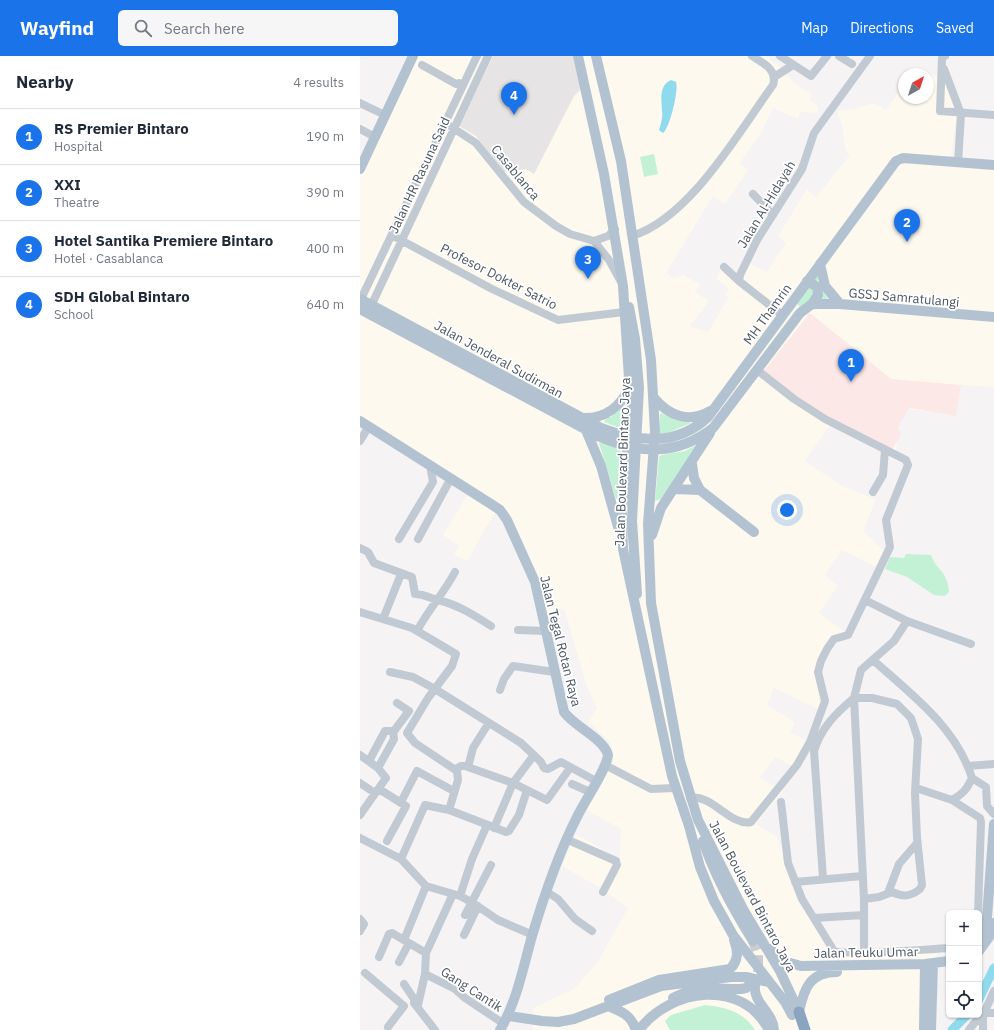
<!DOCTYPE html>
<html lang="en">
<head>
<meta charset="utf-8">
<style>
	:root { --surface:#fff; --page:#f6f6f7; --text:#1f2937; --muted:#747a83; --line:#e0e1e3; --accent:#1a73e8 }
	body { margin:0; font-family:"IBM Plex Sans",sans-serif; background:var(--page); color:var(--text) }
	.controls { position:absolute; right:12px; bottom:12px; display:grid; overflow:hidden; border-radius:6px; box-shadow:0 1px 3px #0004 }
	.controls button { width:36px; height:36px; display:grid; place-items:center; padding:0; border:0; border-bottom:1px solid var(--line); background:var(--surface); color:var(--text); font:20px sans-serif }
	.compass { position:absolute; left:538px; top:12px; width:36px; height:36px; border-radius:50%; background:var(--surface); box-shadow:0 1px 3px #0004; rotate:39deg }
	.you { position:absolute; left:427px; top:454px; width:14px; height:14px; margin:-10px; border:3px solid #fff; border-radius:50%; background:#1a73e8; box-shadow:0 0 0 6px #1a73e833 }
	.badge { display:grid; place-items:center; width:26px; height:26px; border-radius:50%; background:var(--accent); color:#fff; font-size:13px; font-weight:700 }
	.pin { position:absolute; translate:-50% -33px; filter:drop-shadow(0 1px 2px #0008) }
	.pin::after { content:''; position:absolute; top:21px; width:14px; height:12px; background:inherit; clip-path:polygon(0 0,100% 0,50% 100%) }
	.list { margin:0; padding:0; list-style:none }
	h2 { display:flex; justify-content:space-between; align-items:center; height:52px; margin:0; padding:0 16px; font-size:17px }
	h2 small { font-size:13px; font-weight:400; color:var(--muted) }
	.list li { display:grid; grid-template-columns:26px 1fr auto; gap:12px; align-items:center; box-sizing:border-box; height:56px; padding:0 16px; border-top:1px solid var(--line) }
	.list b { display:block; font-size:15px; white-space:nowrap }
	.list p { margin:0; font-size:13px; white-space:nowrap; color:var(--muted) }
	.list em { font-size:13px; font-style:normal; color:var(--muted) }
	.icon { flex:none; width:22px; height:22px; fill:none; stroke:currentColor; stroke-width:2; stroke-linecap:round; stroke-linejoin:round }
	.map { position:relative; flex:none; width:634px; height:974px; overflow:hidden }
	header { display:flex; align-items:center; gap:24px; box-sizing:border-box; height:56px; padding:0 20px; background:var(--accent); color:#fff }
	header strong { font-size:19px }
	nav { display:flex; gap:22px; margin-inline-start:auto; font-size:14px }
	.search { width:280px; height:36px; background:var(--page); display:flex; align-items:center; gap:10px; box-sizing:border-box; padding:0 14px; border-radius:6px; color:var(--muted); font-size:15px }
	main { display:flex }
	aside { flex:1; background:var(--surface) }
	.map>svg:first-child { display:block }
	.commercial { fill:#fdf9ef }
	.education { fill:#e6e4e5 }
	.medical { fill:#fce8e6 }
	.green { fill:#c3f1d5 }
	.water { fill:#90daee }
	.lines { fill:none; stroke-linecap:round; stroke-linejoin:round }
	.river { stroke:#90daee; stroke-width:9 }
	.major-tunnel { stroke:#caccce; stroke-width:10; stroke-dasharray:10 5; stroke-linecap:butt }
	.minor { stroke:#c1cad2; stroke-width:8 }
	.major { stroke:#b3c2d1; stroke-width:10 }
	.highway { stroke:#8ba5c1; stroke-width:11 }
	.labels { text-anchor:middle; stroke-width:3.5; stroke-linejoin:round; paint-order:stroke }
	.street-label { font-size:13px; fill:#4a5661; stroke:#fff }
</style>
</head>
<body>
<header>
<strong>Wayfind</strong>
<div class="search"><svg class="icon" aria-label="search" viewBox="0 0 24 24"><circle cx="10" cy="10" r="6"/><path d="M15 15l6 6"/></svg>Search here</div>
<nav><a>Map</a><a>Directions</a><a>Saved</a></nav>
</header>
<main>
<aside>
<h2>Nearby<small>4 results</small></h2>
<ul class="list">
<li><span class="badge">1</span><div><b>RS Premier Bintaro</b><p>Hospital</p></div><em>190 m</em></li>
<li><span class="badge">2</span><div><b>XXI</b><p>Theatre</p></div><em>390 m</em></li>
<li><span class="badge">3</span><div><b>Hotel Santika Premiere Bintaro</b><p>Hotel · Casablanca</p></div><em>400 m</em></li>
<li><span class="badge">4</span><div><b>SDH Global Bintaro</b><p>School</p></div><em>640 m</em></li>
</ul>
</aside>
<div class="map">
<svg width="634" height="974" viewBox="0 0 634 974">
	<rect width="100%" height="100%" fill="#f5f3f3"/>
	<path class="commercial" d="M50 0H405L418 9 435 28 452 38 449 43 458 51 457 57 440 56 438 63 413 52 401 77 380 107 388 114 365 148 353 140 306 217 313 222 324 219 341 229 335 236 349 245 330 270 348 276 368 242 365 238 369 233 356 222 364 208 377 218 385 206 407 216 426 187 418 180 447 133 456 141 490 99 485 93 483 73 477 55 494 53 513 47 526 54 544 28V42H568V18L587 20 598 48 590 109 634 111V331L601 329 596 360 549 353 538 368 536 395 472 366 445 405 482 430 516 443 503 475 526 497 520 513 482 494 465 519 478 530 459 557 484 575 468 594 458 616 464 637 462 655 414 632 407 649 435 666 430 676 449 686 433 710 415 701 400 721 423 736 396 768 417 781 440 841 475 900 577 896 576 974H173V952L214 933 237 907 268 852 242 833 202 810 216 778 260 804 261 773 224 753 253 704 251 687 228 666 237 652 227 631 204 552 187 559 162 487 136 456 123 476 108 505 94 499 99 490 83 479 109 436 0 365V105Z"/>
	<path class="education" d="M133 0H213L221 33 214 40 174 118 166 113 144 116 116 80 99 70Z"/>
	<path class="medical" d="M450 257 531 323 601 329 596 360 549 352 538 371 541 378 532 394 472 366 403 316Z"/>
	<path class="green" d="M294 98 298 118 284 121 280 101Z
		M457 214 459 230 471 246 441 253 437 247Z
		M260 353 264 354 262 373 244 366 246 361H251Z
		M300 357 314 363 331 367 310 376 299 379Z
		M239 387C245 386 257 390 261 395L258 442 256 443Z
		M340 387 301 443 295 445 299 401 301 399 325 395Z
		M546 498 571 499C577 516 587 513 589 536L585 540 574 539 547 521 525 513 530 501 544 502Z
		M345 949C365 951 384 956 395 974H310L305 965 311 959Z"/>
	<path class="water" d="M311 24 316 26C319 33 310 72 303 77L299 74C301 68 303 61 302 55 302 44 298 30 311 24Z"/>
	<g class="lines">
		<path class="river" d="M619 943 634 912
			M592 974 607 959"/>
		<path class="major-tunnel" d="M393 885 398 899V916"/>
		<path class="minor" d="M420 0 451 20 467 0
			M479 0 492 8
			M585 0 582 2 580 55 634 59
			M62 9 96 28 99 27
			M584 13 601 58 598 107
			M414 21 433 9
			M0 47 25 59
			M90 70 116 87 164 146 196 170 210 178 234 185 248 180 255 173
			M0 73 15 81
			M393 138 413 159
			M272 180C330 162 378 77 413 29 418 14 403 7 392 0
			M37 182 132 233 198 264 264 256
			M234 185 249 204 260 224
			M364 211 379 225
			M1 243 117 0
			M12 248 128 0
			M422 259 379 225 380 219 397 184 442 113 454 77 510 0
			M0 385 9 370
			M513 436 523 419 525 394
			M39 483 73 426 70 409
			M58 483 91 422
			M0 492 8 496 14 507 52 521 55 538C66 538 68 542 78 544 98 549 114 559 131 570
			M505 544 547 565 611 588
			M0 556 52 572 96 598 92 610 68 642 47 677 55 687 97 715 98 724 89 754
			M23 563 41 518
			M158 574 186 575
			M57 575C68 554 84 537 95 516
			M513 604C551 638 596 671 612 722 607 733 603 738 592 744
			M30 616 53 621 75 633 161 687 181 706 184 712 188 713 201 706 236 725
			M140 634 144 623 153 610 194 616
			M0 699 18 712 26 722 0 759
			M9 705 25 675H34L49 655 37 647
			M245 709 291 733 315 732
			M608 710 634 708
			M108 711 113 692 128 668
			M18 712 34 683 33 675
			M96 713 101 710H105L153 727 187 744 210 712
			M612 722 626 731 627 750 634 758
			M0 727 15 737
			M212 728 230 736
			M556 732 592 744 620 762 621 766 618 857
			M19 733 46 750 27 785
			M330 742C351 737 371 771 391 766L437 709 450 686 465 645 458 616 461 605 467 593 474 583 488 579 530 491 526 464 548 409 546 404 465 363 434 343 397 314
			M41 746 57 715 90 733
			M421 746 428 807 442 843 474 895C484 900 571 893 589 892
			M134 772 153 727 174 699
			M0 782 41 803 66 830 100 840 113 847 138 864 173 879
			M206 783 256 805 257 809 243 836
			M41 803 65 749 89 754 146 776 149 775 159 759 167 734
			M463 822 454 695C461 672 476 657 494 642H512L537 648 551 662 558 683 555 737 557 782 562 829 560 833C550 841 543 841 532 836L519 841 504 843
			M435 826 502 820
			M187 836 198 843 215 863 232 875
			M528 837 539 808 557 787
			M100 840 112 803 127 769
			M105 859 131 809
			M454 862 504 859
			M0 863 4 868 0 875
			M104 879 118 850
			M44 884 66 830
			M504 896V843L494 642 501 614 534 585 547 565
			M66 897 93 838
			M19 901 29 878 32 877 66 897 65 918 58 949
			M39 906 49 887
			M5 917 44 950
			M65 918 95 933 105 942 144 968
			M44 928 54 943V947L75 974
			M624 957H634
			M623 963V974
			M28 971 44 950
			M609 974 615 966 623 963 624 957 634 935"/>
		<path class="major" d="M218 0 244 118 263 230 271 353 262 456 263 493 312 720 329 770 340 811 354 845 373 879 425 946 432 959
			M236 0 261 105 291 304 295 376 288 468 291 547 320 705 338 764 383 853 420 915 439 956
			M0 113 53 0
			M460 208 465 230 480 248
			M0 243 241 372C278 386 316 391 348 361L536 105 543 102 634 109
			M452 248H480L634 261
			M269 251 275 283 279 332 272 465 277 538
			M0 253 240 381C280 398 317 400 353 372L440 257 452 248 458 239 457 231 447 225
			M294 342C308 359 329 368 350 355
			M223 362C245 363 262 350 269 331
			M0 365 131 448 140 454 147 464 175 526 204 656C215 671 244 683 248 699 246 715 225 744 217 761 198 798 184 840 172 880 163 912 157 945 140 974
			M226 374 241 410 258 471
			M332 408 334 422 340 434 394 476
			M315 433 340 434
			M292 479 301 452 350 377
			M343 785C355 821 373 853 393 885
			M619 884 623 876 627 861 634 768
			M410 893 427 906 441 910 565 908 589 905
			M619 895 629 881 633 867
			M395 930C393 947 413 956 414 974
			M313 942C338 929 354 933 381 933L386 932 391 927
			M249 944 299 924 370 913C379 904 378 895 374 884
			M248 950C261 955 271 959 276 974
			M439 956C444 932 450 916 477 916
			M149 960 182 965 198 966 214 963 301 930 371 921H387L408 926
			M279 974C311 932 382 922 409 974
			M564 974 565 908
			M571 974 573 907"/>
		<path class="highway" d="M439 956 445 974"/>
	</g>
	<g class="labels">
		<g class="street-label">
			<text transform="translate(156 116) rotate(50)" y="5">Casablanca</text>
			<text transform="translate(59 119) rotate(-65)" y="5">Jalan HR Rasuna Said</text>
			<text transform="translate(406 148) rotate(-59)" y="5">Jalan Al-Hidayah</text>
			<text transform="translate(139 220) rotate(27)" y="5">Profesor Dokter Satrio</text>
			<text transform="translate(544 241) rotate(5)" y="5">GSSJ Samratulangi</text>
			<text transform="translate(407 258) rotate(-54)" y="5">MH Thamrin</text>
			<text transform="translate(139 303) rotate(29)" y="5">Jalan Jenderal Sudirman</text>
			<text transform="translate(262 406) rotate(-88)" y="5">Jalan Boulevard Bintaro Jaya</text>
			<text transform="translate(201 585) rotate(76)" y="5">Jalan Tegal Rotan Raya</text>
			<text transform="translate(393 840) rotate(62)" y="5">Jalan Boulevard Bintaro Jaya</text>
			<text transform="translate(506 896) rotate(-1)" y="5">Jalan Teuku Umar</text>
			<text transform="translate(112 933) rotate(33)" y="5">Gang Cantik</text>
		</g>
	</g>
</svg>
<div class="controls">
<button>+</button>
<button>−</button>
<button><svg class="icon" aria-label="locate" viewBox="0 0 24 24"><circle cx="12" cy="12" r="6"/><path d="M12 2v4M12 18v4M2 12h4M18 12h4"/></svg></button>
</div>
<svg class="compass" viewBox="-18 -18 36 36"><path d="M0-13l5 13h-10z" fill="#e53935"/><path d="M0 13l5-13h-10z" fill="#747a83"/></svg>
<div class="you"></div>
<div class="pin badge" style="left:491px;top:326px">1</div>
<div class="pin badge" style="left:547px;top:186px">2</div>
<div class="pin badge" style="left:228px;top:223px">3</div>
<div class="pin badge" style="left:154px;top:59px">4</div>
</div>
</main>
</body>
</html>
